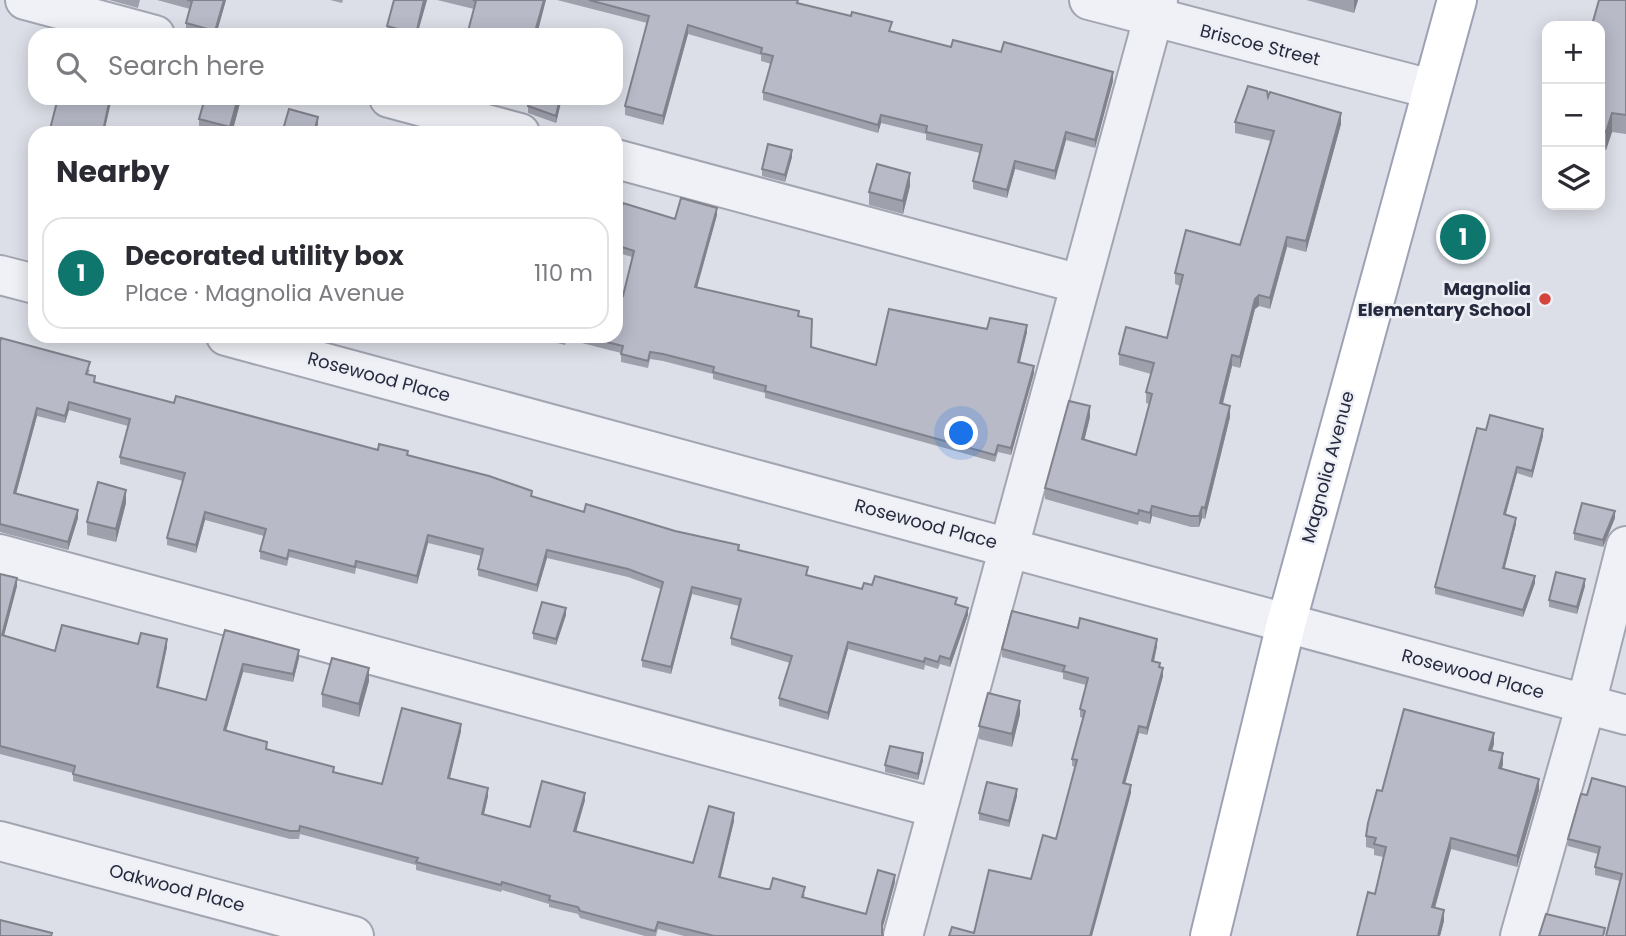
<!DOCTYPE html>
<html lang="en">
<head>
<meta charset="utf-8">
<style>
	:root { --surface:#fff; --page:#f2f2f3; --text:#2b2b33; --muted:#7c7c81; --line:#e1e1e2; --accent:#0f766e }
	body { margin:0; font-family:Poppins,sans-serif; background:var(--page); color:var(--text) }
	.controls { position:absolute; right:21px; top:21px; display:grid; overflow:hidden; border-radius:14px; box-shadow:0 4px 18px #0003 }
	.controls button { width:63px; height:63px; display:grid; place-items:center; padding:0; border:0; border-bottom:2px solid var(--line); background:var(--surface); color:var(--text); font:35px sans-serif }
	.you { position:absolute; left:962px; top:434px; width:24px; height:24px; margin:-18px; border:5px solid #fff; border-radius:50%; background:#1a73e8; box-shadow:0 0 0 10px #1a73e833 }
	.badge { display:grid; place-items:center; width:46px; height:46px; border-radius:50%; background:var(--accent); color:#fff; font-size:23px; font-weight:700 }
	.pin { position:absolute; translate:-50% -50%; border:4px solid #fff; box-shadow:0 2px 7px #0006 }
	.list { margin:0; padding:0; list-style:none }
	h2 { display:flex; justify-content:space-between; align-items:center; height:91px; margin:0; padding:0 28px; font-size:30px }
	h2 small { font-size:23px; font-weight:400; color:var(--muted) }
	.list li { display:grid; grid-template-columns:46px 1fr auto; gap:21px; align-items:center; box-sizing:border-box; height:112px; margin:0 14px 14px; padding:0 14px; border:2px solid var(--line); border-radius:21px }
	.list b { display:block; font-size:26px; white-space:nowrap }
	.list p { margin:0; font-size:23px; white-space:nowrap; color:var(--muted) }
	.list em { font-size:23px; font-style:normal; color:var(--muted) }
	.icon { flex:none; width:38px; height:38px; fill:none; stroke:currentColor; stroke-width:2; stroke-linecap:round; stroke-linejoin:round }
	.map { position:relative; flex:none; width:1626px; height:936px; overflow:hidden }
	.search { position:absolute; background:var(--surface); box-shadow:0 4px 18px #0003; left:28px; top:28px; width:595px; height:77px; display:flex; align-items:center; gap:18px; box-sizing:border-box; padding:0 24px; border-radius:21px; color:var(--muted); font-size:26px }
	.panel { position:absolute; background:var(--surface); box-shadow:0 4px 18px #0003; left:28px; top:126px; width:595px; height:217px; border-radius:21px }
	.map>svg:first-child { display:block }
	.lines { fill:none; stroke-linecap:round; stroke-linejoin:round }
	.minor-casing { stroke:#a2a5b2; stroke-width:42 }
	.major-casing { stroke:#9ca1b4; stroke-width:42 }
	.minor { stroke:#f0f1f6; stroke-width:38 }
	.major { stroke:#fff; stroke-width:38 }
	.wall { fill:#9ea0ac }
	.shaded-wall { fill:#81828c }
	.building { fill:#b8bac8; stroke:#81828c; stroke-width:2 }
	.poi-dot { fill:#d3443c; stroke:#edeff5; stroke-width:2.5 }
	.labels { text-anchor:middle; stroke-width:5; stroke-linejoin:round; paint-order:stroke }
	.street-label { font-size:18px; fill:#262a3f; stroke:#edeff5 }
	.poi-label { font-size:18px; font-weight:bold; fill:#262a3f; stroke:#edeff5; text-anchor:end }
</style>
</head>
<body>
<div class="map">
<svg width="1626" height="936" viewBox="0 0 1626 936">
	<rect width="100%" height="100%" fill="#dddfe8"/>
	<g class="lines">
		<g class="minor-casing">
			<path id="minor" d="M25 0 155 35
				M1089 0 1431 89
				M389 98 520 133
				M616 159 1080 284
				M0 275 35 284
				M226 336 1626 715
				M0 554 936 808
				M0 841 354 936
				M903 936 1158 0
				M1520 936 1586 704 1626 546"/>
		</g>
		<g class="major-casing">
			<path id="major" d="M1210 936 1286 624 1457 0"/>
		</g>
		<use href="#minor" class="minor"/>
		<use href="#major" class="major"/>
	</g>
	<path class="wall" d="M109 0H140L138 8Z
		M157 0H226L216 35H199L186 32V23L190 9Z
		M330 0H343L342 3Z
		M394 0H427L417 35 387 34V26Z
		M437 0H546L474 9Z
		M557 0H798V3L891 31 951 47 1113 81 1095 148 1066 140 1055 180 1015 169 1007 198 973 189V181L980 153 926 140V134L881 123 878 133 763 100V92L771 64 761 61V55L688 34 663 125 625 115V106L647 23Z
		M1306 0H1358L1354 13Z
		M1626 0V134L1612 132 1606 150 1600 148V26H1592V25Z
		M1268 97 1341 124 1306 252 1287 247 1270 309 1259 306 1255 309 1240 368 1232 366 1223 404 1230 417 1205 519 1202 518 1199 527H1191L1152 516 1150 524 1139 521 1138 525 1045 499V488L1090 417 1084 440 1136 455 1149 404 1146 403V392L1151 374 1119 365V354L1167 338 1180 286 1175 284V273L1240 245 1271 141 1235 133V122Z
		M141 98H160L159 102Z
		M240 98V103L232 133H205L199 132V119Z
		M530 98H562L556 123 528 113V106Z
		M792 157 785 182 762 176V169Z
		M35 184V210L30 208V202Z
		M910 186 903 214 869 205V192Z
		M717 215 697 288 799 316 811 348 876 365 987 329 1027 332 1020 362 1034 373 1011 455 998 452 995 462 765 398V393L713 379V374L663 361 650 359 648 368 621 362V353L566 339 565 345 538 338V336H616L623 296 632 257 616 252V227L675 219Z
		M0 342 90 370 88 374 95 382 174 403 378 450 408 455 532 497 584 512 739 550 808 575 862 589 957 604 968 615 950 667 940 664 938 669 925 665 924 670 848 649 828 720 779 706V698L790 663 731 645V638L739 606 692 594 671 674 642 667V660L661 589 628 577 547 558 537 592 478 576V569L482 556 428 543 417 584 356 568 355 574 289 557 287 566 260 559V551L264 536 205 520 196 553 167 545V538L183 481 120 464V457L128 426 69 410 65 423 37 416 16 494 78 518 68 550 0 532Z
		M1486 430 1543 436 1532 478 1517 473 1505 515 1516 524 1504 569 1535 583 1523 617 1435 594V587Z
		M126 503 116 542 87 535V522Z
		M1615 518 1603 547 1574 540V533Z
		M0 574 17 586 4 636 55 651 138 644 167 647 158 687 206 700 225 630 299 658 293 682 243 672 226 731 267 750 334 772 382 784 461 731 450 778 488 796 484 815 530 827 585 800 576 832 693 863 734 821 720 877 766 889 805 894 804 897 866 914 895 882 882 930 883 936H684L658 929 656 936H645L580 918 578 914 549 907V904L502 890 501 892 416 870V865L300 834 299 839H290L73 781V773L0 754Z
		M1585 586 1577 614 1549 607V600Z
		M566 615 556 645 533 639V633Z
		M1078 628 1157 646 1154 662 1160 668 1163 676 1147 735 1139 733 1125 784 1131 793 974 933 1031 879 1056 839 1075 767 1072 766V759L1083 718 1080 717V709L1086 685 1063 679V673L1002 657V649Z
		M369 681 359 717 322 707V694Z
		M1020 714 1012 747 979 739V726Z
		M1494 744 1492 750 1503 764 1502 769 1539 790 1517 867 1451 849 1435 908 1444 921 1440 936H1357L1375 894 1383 857 1374 855V849L1366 847V836L1382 791Z
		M923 760 918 780 885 772V765Z
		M1626 787V936L1620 881 1595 875V867L1598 854 1568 846V839L1587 795Z
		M1017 796 1009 827 979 820V813Z"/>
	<path class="shaded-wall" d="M224 0H226L216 35H215V31Z
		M424 0H427L417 35H416Z
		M544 0H546L537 35H534Z
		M1354 0H1358L1354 13Z
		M688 25V34L663 125V116Z
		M1113 72V81L1095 148V140Z
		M110 98H112L104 133H103Z
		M238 98H240V103L232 133H230V127Z
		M560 98H562L556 123V116Z
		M1341 113V124L1306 252V241Z
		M1612 113V132L1606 150V132Z
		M881 115V123L878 133V125Z
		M318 117V124L316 133H314Z
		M1066 132V140L1055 180V171Z
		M792 150V157L785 182V175Z
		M1015 161V169L1007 198V190Z
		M910 173V186L903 214V201Z
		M717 208V215L695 294V287Z
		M1287 237V247L1270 309V298Z
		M1259 295V306L1255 309 1240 368V357L1255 299Z
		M1027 325V332L1018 369V362Z
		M1232 355V366L1220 414V403Z
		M1034 366V373L1011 455V448Z
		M69 402V410L65 423V416Z
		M1090 406V417L1082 450V439Z
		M1230 406V417L1205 519V508Z
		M37 408V416L14 501V493Z
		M1543 429V436L1532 478V471Z
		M1517 467V473L1504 521V514Z
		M126 490V503L116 542V529Z
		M1152 506V516L1150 524V513Z
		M1202 507V518L1199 527V516Z
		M78 510V518L68 550V542Z
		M1615 511V518L1603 547V540Z
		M205 512V520L196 553V545Z
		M1516 518V524L1503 575V568Z
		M428 535V543L417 584V576Z
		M547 550V558L537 592V585Z
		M1535 576V583L1523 617V610Z
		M17 578V586L2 643V635Z
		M1585 579V586L1577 614V607Z
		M692 587V594L671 674V667Z
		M566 608V615L556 645V639Z
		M968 608V615L950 667V659Z
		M167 639V647L157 695V687Z
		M1157 639V646L1152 669V661Z
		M848 642V649L828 720V713Z
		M299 650V658L293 682V674Z
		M243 664V672L224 738V730Z
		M369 668V681L359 717V704Z
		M1163 668V676L1147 735V728Z
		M1020 701V714L1012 747V734Z
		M461 724V731L448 785V778Z
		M1139 726V733L1123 791V783Z
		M1494 733V744L1489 761V750Z
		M923 753V760L918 780V774Z
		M1503 753V764L1499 779V768Z
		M1539 779V790L1517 867V856Z
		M1131 785V793L1092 936H1090Z
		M488 788V796L482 822V814Z
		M1017 789V796L1009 827V821Z
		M585 793V800L574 839V831Z
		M734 813V821L719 884V877Z
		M1451 838V849L1432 918V907Z
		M895 875V882L882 930V923Z
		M1444 910V921L1440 936H1438Z"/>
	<path class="building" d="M187 0H224L215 31 186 23 192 1Z
		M394 0H424L416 34 387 26Z
		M473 0H544L534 35H467L476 1Z
		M589 0H798L797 3 851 16 852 12 892 22 889 31 951 47 953 40 1001 52 1004 42 1113 72 1095 140 1066 132 1055 171 1015 161 1007 190 973 181 982 145 926 132 927 126 881 115 878 125 763 92 773 56 761 53 762 48 688 25 663 116 625 106 649 16Z
		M1599 0H1626V115L1612 113 1606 132 1600 130V26L1592 25Z
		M1248 86 1267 91 1268 97 1270 92 1341 113 1306 241 1287 237 1270 298 1259 295 1255 299 1240 357 1232 355 1220 403 1230 406 1205 508 1202 507 1199 516H1191L1152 506 1150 513 1139 510 1138 514 1045 488 1069 401 1090 406 1082 439 1136 455 1152 394 1146 392 1154 363 1119 354 1126 327 1167 338 1183 275 1175 273 1186 230 1240 245 1274 131 1235 122Z
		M58 98H110L103 131 111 133H49Z
		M205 98H238L230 127 199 119Z
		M530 98H560L556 116 528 106Z
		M289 109 318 117 314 133H282Z
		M443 128 462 133H441Z
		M768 144 792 150 785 175 762 169Z
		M877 164 910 173 903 201 869 192Z
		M35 184V203L30 202Z
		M681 198 717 208 695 287 799 311 798 316 812 319 811 347 876 365 889 309 987 329 990 318 1027 325 1018 362 1034 366 1011 448 998 445 995 455 970 448 765 391 766 386 713 372 714 367 663 354 650 352 648 361 621 354 623 346 582 336H616V294L623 296 634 251 616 245V227L623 203 675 219Z
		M1 338 90 362 86 374 95 376 94 382 174 403 176 396 378 450 379 444 408 451 407 455 489 476 532 491 531 496 584 512 586 504 675 531 739 545 738 550 808 567 806 575 862 589 864 583 872 585 875 576 957 598 955 604 968 608 950 659 940 656 938 662 925 658 924 662 848 642 828 713 779 698 792 656 731 638 741 599 692 587 671 667 642 660 663 582 628 569 547 550 537 585 478 569 483 549 428 535 417 576 356 561 355 567 289 550 287 559 260 551 266 529 205 512 196 545 167 538 185 473 120 457 130 419 69 402 65 416 37 408 14 493 78 510 68 542 0 524V342Z
		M1490 415 1543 429 1532 471 1517 467 1504 514 1516 518 1503 568 1535 576 1523 610 1435 587 1477 428 1486 430Z
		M98 482 126 490 116 529 87 522Z
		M1582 503 1615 511 1603 540 1574 533Z
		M1556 572 1585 579 1577 607 1549 600Z
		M0 574 17 578 2 635 55 651 62 625 138 644 141 633 167 639 157 687 206 700 225 630 299 650 293 674 243 664 224 730 267 742 266 749 334 767 333 772 382 784 402 708 461 724 448 778 488 788 482 814 530 827 542 781 585 793 574 831 693 863 709 806 734 813 719 877 766 889H770L773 878 805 887 802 897 866 914 878 870 895 875 882 923V933L883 936H714L658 922 655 931 580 911 578 907 549 900 550 896 502 882 501 885 416 862 418 858 300 826 299 831H290L73 774 75 766 0 746Z
		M542 602 566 608 556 639 533 633Z
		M1012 611 1078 628 1080 618 1157 639 1152 661 1160 663 1159 667 1163 668 1147 728 1139 726 1123 783 1131 785 1090 936H949L952 927 974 933 989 870 1031 879 1043 835 1056 839 1077 760 1072 759 1085 711 1080 709 1088 678 1063 671 1065 666 1002 649Z
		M332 658 369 668 359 704 322 694Z
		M988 693 1020 701 1012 734 979 726Z
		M1404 709 1494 733 1489 750 1503 753 1499 768 1539 779 1517 856 1451 838 1432 907 1444 910 1438 936H1357L1368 892 1375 894 1386 847 1374 844 1376 838 1366 836 1368 823 1377 790 1382 791Z
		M890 746 923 753 918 774 885 765Z
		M1592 778 1626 787V936H1606L1622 874 1595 867 1600 847 1568 839 1581 794 1587 795Z
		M987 782 1017 789 1009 821 979 813Z
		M1546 914 1605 928 1603 936H1539Z
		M0 920 52 933 51 936H0Z"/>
	<circle class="poi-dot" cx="1545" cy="299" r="7"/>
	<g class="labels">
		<g class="street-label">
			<text transform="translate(1260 45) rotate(14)" y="6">Briscoe Street</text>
			<text transform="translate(379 377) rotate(15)" y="6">Rosewood Place</text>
			<text transform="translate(1328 467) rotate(-75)" y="6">Magnolia Avenue</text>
			<text transform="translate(926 524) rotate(15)" y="6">Rosewood Place</text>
			<text transform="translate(1473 674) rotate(15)" y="6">Rosewood Place</text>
			<text transform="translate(177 888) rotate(15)" y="6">Oakwood Place</text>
		</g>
		<g class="poi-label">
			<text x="1531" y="295">Magnolia<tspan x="1531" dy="21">Elementary School</tspan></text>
		</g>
	</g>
</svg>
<div class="controls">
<button>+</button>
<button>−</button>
<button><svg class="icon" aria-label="layers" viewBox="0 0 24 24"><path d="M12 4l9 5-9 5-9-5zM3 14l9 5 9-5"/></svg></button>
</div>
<div class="you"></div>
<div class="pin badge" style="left:1463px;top:237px">1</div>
<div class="search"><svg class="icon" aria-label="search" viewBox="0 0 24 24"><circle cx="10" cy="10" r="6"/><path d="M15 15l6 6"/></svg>Search here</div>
<section class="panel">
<h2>Nearby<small></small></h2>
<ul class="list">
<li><span class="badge">1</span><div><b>Decorated utility box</b><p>Place · Magnolia Avenue</p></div><em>110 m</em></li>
</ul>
</section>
</div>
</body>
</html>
